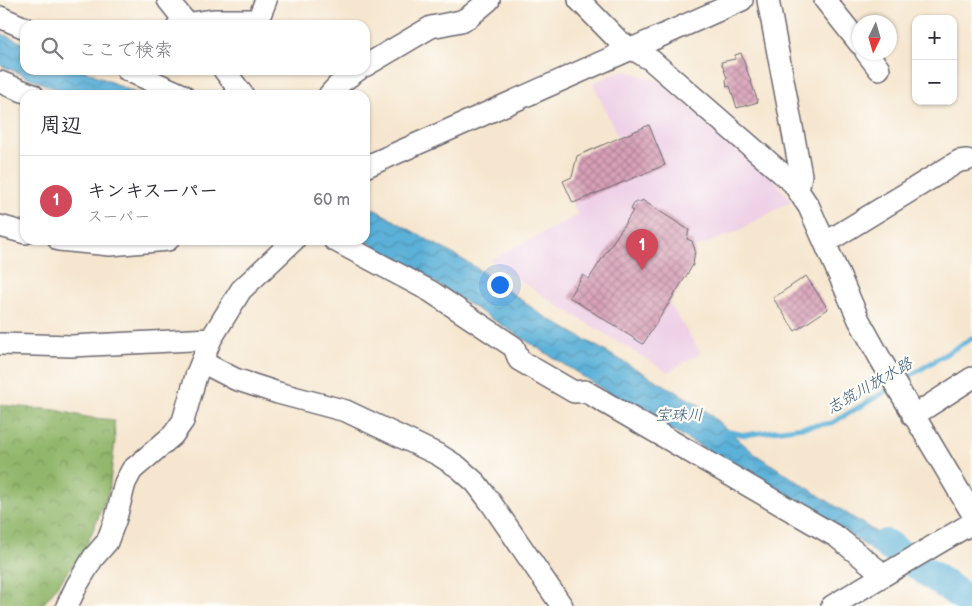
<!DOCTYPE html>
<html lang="ja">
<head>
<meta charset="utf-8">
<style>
	:root { --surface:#fff; --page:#f2f2f3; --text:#2b2b33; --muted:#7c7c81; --line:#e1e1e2; --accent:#d1495b }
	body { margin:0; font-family:"Balsamiq Sans","Klee One",sans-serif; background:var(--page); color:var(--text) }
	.controls { position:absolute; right:15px; top:15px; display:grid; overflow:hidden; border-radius:10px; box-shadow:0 1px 4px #0004 }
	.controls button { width:45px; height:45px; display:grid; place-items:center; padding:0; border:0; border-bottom:1px solid var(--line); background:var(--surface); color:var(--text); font:25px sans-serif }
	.compass { position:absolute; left:852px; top:15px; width:45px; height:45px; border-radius:50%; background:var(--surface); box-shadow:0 1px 4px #0004; rotate:185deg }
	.you { position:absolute; left:499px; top:284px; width:18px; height:18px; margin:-12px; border:4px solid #fff; border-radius:50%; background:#1a73e8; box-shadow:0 0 0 8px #1a73e833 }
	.badge { display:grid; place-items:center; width:32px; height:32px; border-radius:50%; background:var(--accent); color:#fff; font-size:16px; font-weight:700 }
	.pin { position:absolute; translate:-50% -41px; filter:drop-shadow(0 1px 2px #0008) }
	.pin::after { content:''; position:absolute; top:26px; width:18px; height:15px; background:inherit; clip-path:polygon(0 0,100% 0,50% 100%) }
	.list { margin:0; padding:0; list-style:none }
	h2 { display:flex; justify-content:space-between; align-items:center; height:65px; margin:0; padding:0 20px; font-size:21px }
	h2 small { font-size:16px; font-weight:400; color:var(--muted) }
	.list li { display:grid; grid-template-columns:32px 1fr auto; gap:15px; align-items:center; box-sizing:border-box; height:90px; padding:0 20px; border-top:1px solid var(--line) }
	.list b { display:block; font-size:19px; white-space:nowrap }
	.list p { margin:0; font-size:16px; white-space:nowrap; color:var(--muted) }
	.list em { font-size:16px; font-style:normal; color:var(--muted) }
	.icon { flex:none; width:28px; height:28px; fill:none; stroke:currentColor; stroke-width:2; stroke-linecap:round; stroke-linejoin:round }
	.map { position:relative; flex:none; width:972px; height:606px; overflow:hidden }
	.search { position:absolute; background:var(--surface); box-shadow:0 1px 4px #0004; left:20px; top:20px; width:350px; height:55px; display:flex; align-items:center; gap:12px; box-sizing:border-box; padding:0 18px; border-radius:15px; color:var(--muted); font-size:19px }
	.panel { position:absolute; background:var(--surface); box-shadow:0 1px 4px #0004; left:20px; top:90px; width:350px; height:155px; border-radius:15px }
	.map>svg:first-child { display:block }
	.built { fill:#eed0e7 }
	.forest { fill:url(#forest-crowns); stroke:#5a6c54 }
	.water { fill:url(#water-waves); stroke:#3f6a8a }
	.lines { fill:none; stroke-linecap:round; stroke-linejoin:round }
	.stream { stroke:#5cb1d8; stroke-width:5 }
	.river { stroke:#5cb1d8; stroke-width:30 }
	.building { fill:url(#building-cross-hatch) }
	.minor-casing { stroke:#6c676f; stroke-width:24 }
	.minor { stroke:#fff; stroke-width:21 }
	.labels { text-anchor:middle; stroke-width:4.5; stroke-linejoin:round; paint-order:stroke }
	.water-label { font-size:16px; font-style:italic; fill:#395b7a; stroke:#fdfcf7 }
</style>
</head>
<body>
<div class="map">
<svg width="972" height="606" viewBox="0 0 972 606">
	<defs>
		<pattern id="forest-crowns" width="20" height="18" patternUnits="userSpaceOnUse" patternTransform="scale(1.25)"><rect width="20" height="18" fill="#92b76c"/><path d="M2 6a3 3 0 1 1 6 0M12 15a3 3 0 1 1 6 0" fill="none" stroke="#77945a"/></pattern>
		<pattern id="water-waves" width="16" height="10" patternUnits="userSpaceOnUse" patternTransform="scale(1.25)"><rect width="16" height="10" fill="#5cb1d8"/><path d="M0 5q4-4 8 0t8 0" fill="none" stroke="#4c90b0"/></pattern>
		<pattern id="building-cross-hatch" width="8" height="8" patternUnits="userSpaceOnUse" patternTransform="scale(1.25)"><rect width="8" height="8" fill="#d8a0b7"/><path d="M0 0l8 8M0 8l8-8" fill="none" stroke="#af8296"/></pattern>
	</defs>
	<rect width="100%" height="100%" fill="#fdfcf7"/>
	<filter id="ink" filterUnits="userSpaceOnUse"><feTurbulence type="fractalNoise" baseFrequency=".02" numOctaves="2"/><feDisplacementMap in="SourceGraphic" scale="10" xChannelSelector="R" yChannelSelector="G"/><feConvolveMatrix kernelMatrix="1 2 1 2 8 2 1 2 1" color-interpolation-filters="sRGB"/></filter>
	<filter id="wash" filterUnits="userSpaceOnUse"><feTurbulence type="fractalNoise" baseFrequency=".0096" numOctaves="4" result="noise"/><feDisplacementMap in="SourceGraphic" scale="20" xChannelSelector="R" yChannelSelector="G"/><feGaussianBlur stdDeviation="1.12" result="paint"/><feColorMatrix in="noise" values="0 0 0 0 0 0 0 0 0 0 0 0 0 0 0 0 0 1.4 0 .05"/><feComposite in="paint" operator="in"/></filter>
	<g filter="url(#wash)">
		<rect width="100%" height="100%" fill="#f6e6cf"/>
		<path class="built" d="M623 70 659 81 775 181 791 201 736 232 695 248 693 265 669 303 701 353 668 372 562 308 490 260 578 215 563 181 571 177 577 156 618 138 593 83Z"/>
		<path class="forest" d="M0 405 56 410 86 417 114 420 115 441 109 492 85 549 42 606H0Z"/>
		<path class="water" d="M0 33 25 44V70H84L140 95H70L0 65Z
			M365 204 472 265 542 315 699 405 755 454 905 551 887 560 798 501 631 407 401 261 364 240Z"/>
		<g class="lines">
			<path class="stream" d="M900 382 972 338
				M725 431 745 435 832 423 893 387"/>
			<path class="river" d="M886 544 972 603"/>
		</g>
		<g id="blocks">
			<path class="building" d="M741 53 758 102 737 108 730 86 727 87 726 80 727 78 721 62 735 59V55Z
				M649 125 665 165 573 203 563 181 572 177 577 156Z
				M642 200 689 230 687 239 692 241 695 250 693 265 643 344 569 297 583 275 589 279 633 211 631 209 635 202H641Z
				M806 276 828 309 795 331 773 298Z"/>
		</g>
	</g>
	<g filter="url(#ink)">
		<use href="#blocks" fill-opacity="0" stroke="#6c676f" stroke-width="1"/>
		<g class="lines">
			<g class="minor-casing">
				<path id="minor" d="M168 0 188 25
					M579 0 619 41 651 60 793 183 809 207 859 320 881 360 972 513
					M768 0 801 175 798 191
					M825 0 860 44
					M0 17 25 28
					M178 25 215 20H258L266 0
					M866 52 879 69
					M365 66 431 27 461 21 469 17 489 0
					M127 70 183 95
					M224 70 243 95
					M0 82 33 95
					M329 95 340 83 358 70
					M365 167 742 0
					M0 226 25 233
					M59 240 110 245 168 240
					M334 240 430 291 514 347 519 360 574 392 585 391 837 537 884 575
					M825 243 959 161 967 160
					M0 344 72 346 211 339
					M202 362 235 379 278 393 346 411 439 455 458 467 476 483 491 503 562 606
					M913 416 972 378
					M67 606 77 585 93 558 107 542 116 518 125 483 132 470 173 435 183 421 196 376 211 339 241 290 294 240
					M832 606 972 523"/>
			</g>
			<use href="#minor" class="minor"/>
		</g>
	</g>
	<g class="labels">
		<g class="water-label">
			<text transform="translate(869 385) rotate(-30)" y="6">志筑川放水路</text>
			<text x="679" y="420">宝珠川</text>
		</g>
	</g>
</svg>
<div class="controls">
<button>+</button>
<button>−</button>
</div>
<svg class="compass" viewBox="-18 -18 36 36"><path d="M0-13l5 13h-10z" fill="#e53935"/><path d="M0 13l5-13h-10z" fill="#7c7c81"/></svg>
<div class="you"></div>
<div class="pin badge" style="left:642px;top:270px">1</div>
<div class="search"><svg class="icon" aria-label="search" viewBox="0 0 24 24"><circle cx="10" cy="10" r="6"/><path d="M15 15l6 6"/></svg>ここで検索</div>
<section class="panel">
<h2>周辺<small></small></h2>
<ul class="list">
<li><span class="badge">1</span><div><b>キンキスーパー</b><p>スーパー</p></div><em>60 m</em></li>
</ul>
</section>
</div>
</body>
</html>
